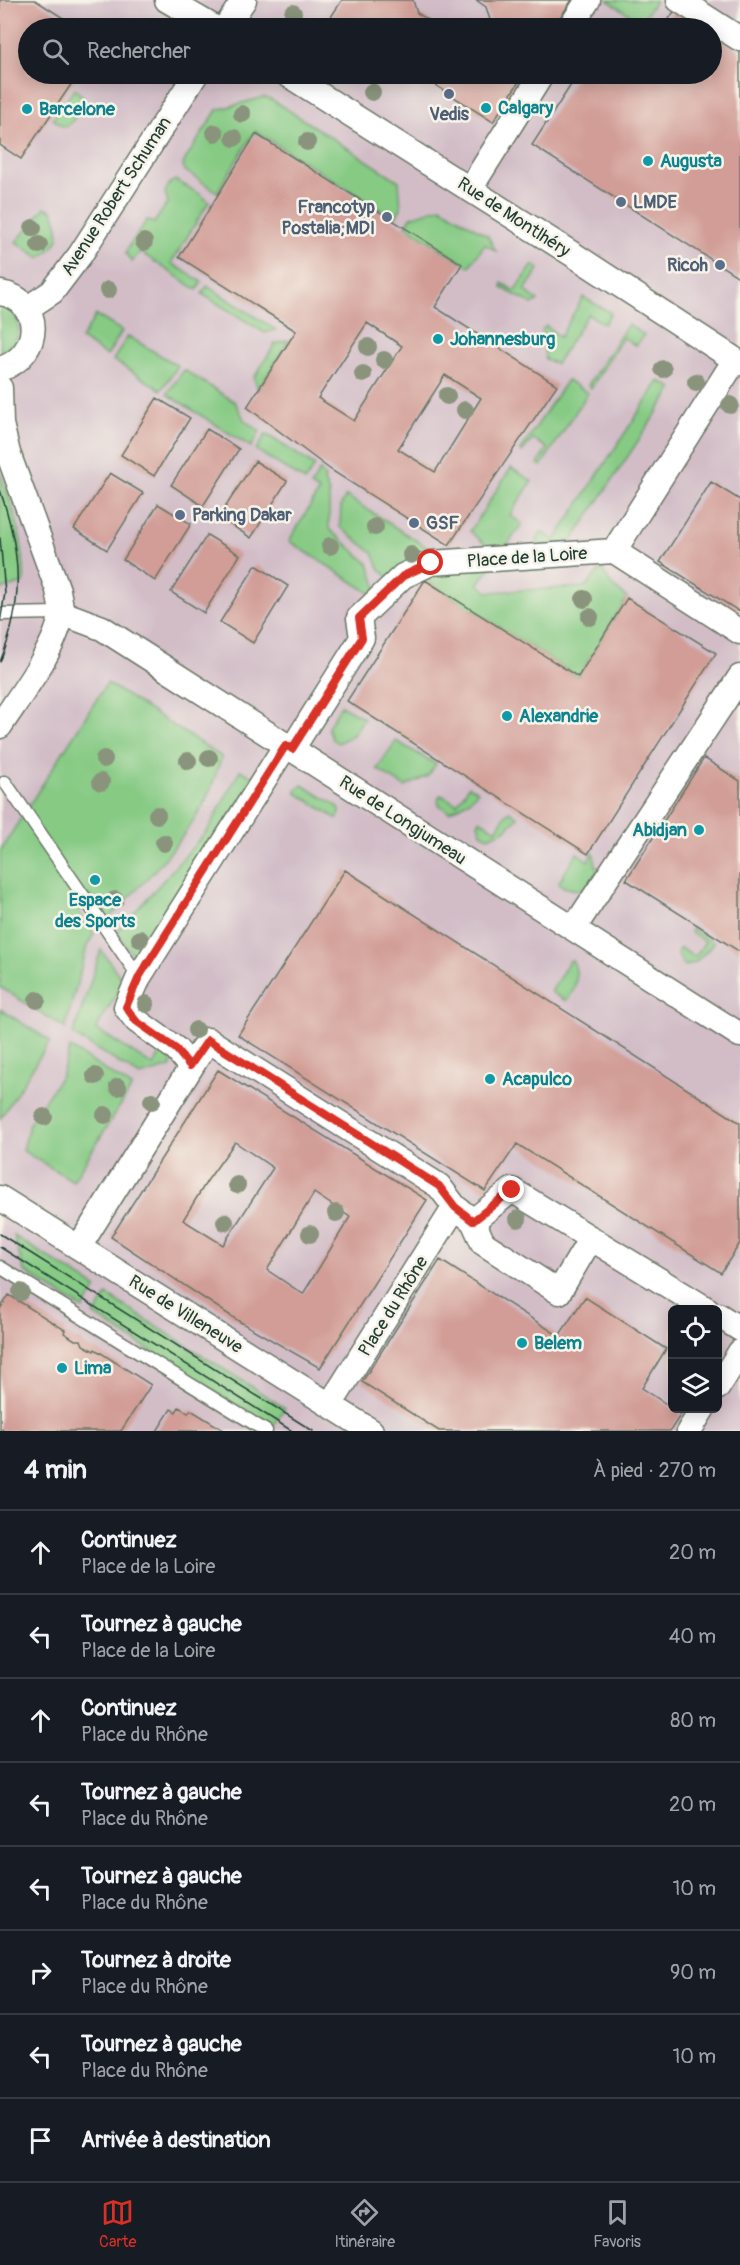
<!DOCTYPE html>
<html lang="fr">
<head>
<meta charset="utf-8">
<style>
	:root { --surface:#171b24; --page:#242831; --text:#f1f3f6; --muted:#9ea1a6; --line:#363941; --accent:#d93025 }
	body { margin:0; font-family:Pangolin,sans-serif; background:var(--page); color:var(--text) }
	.controls { position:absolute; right:18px; bottom:18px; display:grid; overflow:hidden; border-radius:9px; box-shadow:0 3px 15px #0003 }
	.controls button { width:54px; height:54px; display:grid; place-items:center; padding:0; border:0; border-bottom:2px solid var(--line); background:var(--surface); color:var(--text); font:30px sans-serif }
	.stop { position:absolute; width:18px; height:18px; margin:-14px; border:4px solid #d93025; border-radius:50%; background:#fff }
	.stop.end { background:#d93025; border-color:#fff; box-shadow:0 2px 6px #0008 }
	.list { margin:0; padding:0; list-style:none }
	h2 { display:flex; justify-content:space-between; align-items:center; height:78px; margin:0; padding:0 24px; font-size:26px }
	h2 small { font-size:20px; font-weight:400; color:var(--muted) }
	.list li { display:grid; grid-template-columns:39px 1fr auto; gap:18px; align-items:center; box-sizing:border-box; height:84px; padding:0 24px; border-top:2px solid var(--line) }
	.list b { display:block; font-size:22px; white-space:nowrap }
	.list p { margin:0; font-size:20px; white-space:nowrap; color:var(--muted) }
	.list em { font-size:20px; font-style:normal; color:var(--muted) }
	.icon { flex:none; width:33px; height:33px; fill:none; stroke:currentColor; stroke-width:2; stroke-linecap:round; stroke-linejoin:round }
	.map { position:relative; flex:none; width:740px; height:1431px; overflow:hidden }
	.search { position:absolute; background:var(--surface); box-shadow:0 3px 15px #0003; left:18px; right:18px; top:18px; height:66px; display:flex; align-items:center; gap:15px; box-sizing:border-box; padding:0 21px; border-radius:33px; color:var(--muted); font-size:22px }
	.sheet { height:750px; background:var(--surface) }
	nav { display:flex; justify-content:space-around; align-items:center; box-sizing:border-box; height:84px; border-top:2px solid var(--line); background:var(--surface); font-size:16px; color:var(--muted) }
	nav a { display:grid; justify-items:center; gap:3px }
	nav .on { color:var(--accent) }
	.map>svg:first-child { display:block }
	.industrial { fill:#d2bdc7; fill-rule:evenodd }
	.green { fill:#86ca84; stroke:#52845c; stroke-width:1.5 }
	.building { fill:#d19d96; fill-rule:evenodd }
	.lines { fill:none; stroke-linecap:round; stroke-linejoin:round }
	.service-casing { stroke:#697565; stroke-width:15 }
	.minor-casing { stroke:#697565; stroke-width:27 }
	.service { stroke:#fff; stroke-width:12 }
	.minor { stroke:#fff; stroke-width:24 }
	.tram { stroke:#1f3d34; stroke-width:1.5 }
	.tree { fill:#8a947c }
	.route { stroke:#d93025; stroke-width:8 }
	.service-dot { fill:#5c6f8a; stroke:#f7f3e8; stroke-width:2 }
	.culture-dot { fill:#0f9aa8; stroke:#f7f3e8; stroke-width:2 }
	.labels { text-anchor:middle; stroke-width:5; stroke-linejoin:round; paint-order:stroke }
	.culture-label { font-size:18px; font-weight:bold; fill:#0d838f; stroke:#f7f3e8; text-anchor:start }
	.service-label { font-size:18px; font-weight:bold; fill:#4e5e75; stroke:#f7f3e8; text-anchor:start }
	.street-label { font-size:18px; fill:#1f3d34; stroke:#f7f3e8 }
</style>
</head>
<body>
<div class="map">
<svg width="740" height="1431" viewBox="0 0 740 1431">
	<rect width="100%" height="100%" fill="#f7f3e8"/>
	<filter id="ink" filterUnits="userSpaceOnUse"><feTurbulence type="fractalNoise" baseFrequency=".0167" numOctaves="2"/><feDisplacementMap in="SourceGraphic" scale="12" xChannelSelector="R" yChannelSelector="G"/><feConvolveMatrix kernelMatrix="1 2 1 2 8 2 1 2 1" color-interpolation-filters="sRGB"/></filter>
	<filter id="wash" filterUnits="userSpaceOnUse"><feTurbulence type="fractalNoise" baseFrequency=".008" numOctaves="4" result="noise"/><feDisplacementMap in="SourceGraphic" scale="24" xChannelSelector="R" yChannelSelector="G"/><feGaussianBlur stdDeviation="1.35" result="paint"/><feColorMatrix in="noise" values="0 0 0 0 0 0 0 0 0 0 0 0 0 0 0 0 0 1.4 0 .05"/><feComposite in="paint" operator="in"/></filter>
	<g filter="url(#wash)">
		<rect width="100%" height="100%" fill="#f2ddc0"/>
		<path class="industrial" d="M0 0H740V1431H0ZM28 28H712V74H28ZM672 1310H718V1408H672Z"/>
		<path class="green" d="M607 0H656L641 22Z
			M74 89 83 96 84 103 71 123 66 127 62 126 53 119Z
			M264 97 271 99 399 181 401 208 396 217 391 216 255 131 217 192 184 170 183 165 185 160 217 110Z
			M175 180 200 194 209 202 171 263 202 282 197 290 140 252 132 262 126 254 127 249 147 220 154 223 168 202 165 192 170 183Z
			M45 207 53 211C62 236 62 242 40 258L16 242Z
			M441 207 488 236 496 251 485 244 469 267 406 226 411 217Z
			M533 265 539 269 525 290 538 301 532 304 502 288V283L515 291Z
			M207 286 276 330 265 333 202 294Z
			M583 297 611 313 604 324 588 314 556 364 545 359 542 330 546 326 560 337Z
			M0 305C24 312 26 345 0 351Z
			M96 315 122 331 107 356 81 339Z
			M628 324 644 335 636 346 623 337 591 388 588 385Z
			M128 336 178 366 161 390 113 360Z
			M289 340 258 390 254 378 275 344Z
			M184 370 235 402 245 421 260 431 251 447 167 394Z
			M567 380 588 393 541 466 538 464 547 448 533 439 522 452 520 451Z
			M659 381 673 388 572 541 535 546 541 532 555 540Z
			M266 434 315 466 305 481 256 450Z
			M511 468 532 481 510 515 522 524 506 547H488L470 531Z
			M320 470 325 478 324 481 329 493V529L369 564 377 589 370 593 289 541 319 491 311 486Z
			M0 472C14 509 25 543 24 583L0 590Z
			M346 496 439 555 390 579 379 568 373 553 340 527 341 505Z
			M493 565 478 584 488 592 585 587 602 568 610 583 627 598 578 677 425 580 432 573Z
			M107 683 222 757C215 774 211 794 201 809 176 850 142 885 108 919L90 895 79 912 94 934 87 946 65 1028 0 987V851Z
			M341 705 364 718 353 735 338 743 332 739 328 727Z
			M396 741 436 764 428 776 405 787 377 769Z
			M240 770 255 778 138 963 117 932 208 830Z
			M302 785 339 807 340 813 337 819 295 792Z
			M469 786 478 791C472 800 458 808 449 812L439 805 438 799 441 795 457 804Z
			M510 811 518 817 505 830 488 837 481 833 478 823 480 820 496 830 506 814Z
			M593 852 598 873C587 889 578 894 560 885L559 882 577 853 588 861Z
			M692 928 714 943 696 962 686 966 682 963 677 952 680 948 695 957 705 942 690 932Z
			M101 950 124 982 96 1029 153 1066 162 1051 171 1060V1067L140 1076 73 1035Z
			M572 960C580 973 576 991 566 1001L551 992 569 961Z
			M0 1009 50 1041 0 1119Z
			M70 1048 132 1087 73 1181 23 1151 29 1124 61 1076Z
			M14 1236 97 1288 83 1309 24 1271Z
			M107 1295 285 1408 272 1428 94 1315Z"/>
		<g id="blocks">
			<path class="building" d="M0 0H35L79 28H28V74H78L21 159 0 145Z
				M342 0H413L417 13 441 28H348L331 17Z
				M476 0H572L553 28H493L496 24 490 20 486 7Z
				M675 10 703 28H663Z
				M712 34 740 52V278L532 145 578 74H712Z
				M418 74H524L493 122Z
				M256 134 462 264 435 307 557 385 449 545 331 470 247 407 296 331 179 257ZM367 323 402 346 354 421 318 398ZM445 375 481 398 435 472 398 449Z
				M157 398 190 418 154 476 121 455Z
				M207 429 239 449 203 506 171 485Z
				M255 461 287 481 251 538 219 517Z
				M110 473 143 493 107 550 74 529Z
				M711 482 740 500V612L660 562Z
				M158 504 191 524 155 581 123 560Z
				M207 535 240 555 204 613 171 592Z
				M256 565 288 586 253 643 220 622Z
				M425 580 578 677 627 598 716 653 588 854 347 701Z
				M704 758 740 781V952L626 880Z
				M345 870 740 1123V1243L721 1273 517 1144 485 1191 238 1035Z
				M218 1070 427 1200 320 1368 237 1320 111 1237ZM235 1142 273 1168 223 1245 183 1220 207 1181ZM314 1193 350 1217 303 1294 267 1270Z
				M440 1260 559 1336 585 1297 666 1349 642 1388 681 1414 670 1431H439L362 1382Z
				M9 1295 65 1330 64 1333 75 1340H81L83 1345 94 1351 95 1349 151 1385 121 1431H4L2 1429 0 1431V1309Z
				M179 1407 188 1413 191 1410 225 1431H157L171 1409 176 1412Z"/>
		</g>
	</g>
	<g filter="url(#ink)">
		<use href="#blocks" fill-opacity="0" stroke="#697565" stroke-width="1.5"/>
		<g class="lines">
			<g class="service-casing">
				<path id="service" d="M0 614 62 613
					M5 782 139 977
					M0 1267 266 1431"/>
			</g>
			<g class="minor-casing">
				<path id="minor" d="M167 0 215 28
					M679 0 740 39
					M225 28 244 0
					M570 28 588 0
					M287 74 577 257 740 363
					M470 189 542 74
					M0 293C44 299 43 356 0 369
					M26 309 52 292 80 255 196 74
					M0 388 1 424 8 453 58 590C59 598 62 607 61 614 58 646 18 698 0 726
					M614 551 735 360
					M62 613 102 628 740 1035
					M292 749 362 638 359 618 403 576 431 563 614 551 740 632
					M574 928 740 677
					M190 1066 176 1049 137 1021 126 1007 139 977 286 745
					M0 1198 371 1431
					M591 1238 559 1292 483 1243 473 1221 512 1190 708 1310
					M79 1247 208 1040 439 1186 455 1207 473 1221
					M718 1315 740 1329
					M718 1387 740 1352
					M330 1405 455 1207
					M689 1431 703 1408"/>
			</g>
			<use href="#service" class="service"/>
			<use href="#minor" class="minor"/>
			<path class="tram" d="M0 490C21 551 25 602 0 662
				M0 538 5 593 0 622
				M0 1234 313 1431
				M0 1247 292 1431"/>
		</g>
		<g class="tree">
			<circle cx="293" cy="13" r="9"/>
			<circle cx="372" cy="92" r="9"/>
			<circle cx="242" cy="114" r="9"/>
			<circle cx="215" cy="133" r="9"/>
			<circle cx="234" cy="138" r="9"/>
			<circle cx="307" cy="142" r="9"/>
			<circle cx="33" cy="228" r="9"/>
			<circle cx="144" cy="242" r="9"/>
			<circle cx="39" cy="245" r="9"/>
			<circle cx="108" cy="290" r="9"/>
			<circle cx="368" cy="347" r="9"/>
			<circle cx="384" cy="360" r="9"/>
			<circle cx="663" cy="369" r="9"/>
			<circle cx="363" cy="374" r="9"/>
			<circle cx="696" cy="382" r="9"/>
			<circle cx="447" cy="396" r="9"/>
			<circle cx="730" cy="405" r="9"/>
			<circle cx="465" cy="410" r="9"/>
			<circle cx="375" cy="527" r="9"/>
			<circle cx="330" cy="546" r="9"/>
			<circle cx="411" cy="555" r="9"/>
			<circle cx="584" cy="599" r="9"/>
			<circle cx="590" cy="617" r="9"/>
			<circle cx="209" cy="758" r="9"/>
			<circle cx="104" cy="759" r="9"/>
			<circle cx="188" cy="761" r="9"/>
			<circle cx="101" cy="782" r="9"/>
			<circle cx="157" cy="815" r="9"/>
			<circle cx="164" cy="843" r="9"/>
			<circle cx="115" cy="900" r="9"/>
			<circle cx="140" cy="939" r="9"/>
			<circle cx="37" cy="1000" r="9"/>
			<circle cx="146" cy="1004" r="9"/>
			<circle cx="196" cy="1030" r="9"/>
			<circle cx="95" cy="1076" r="9"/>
			<circle cx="118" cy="1087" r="9"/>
			<circle cx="152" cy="1101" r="9"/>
			<circle cx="105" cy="1115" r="9"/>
			<circle cx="44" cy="1117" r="9"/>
			<circle cx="237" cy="1185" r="9"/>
			<circle cx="336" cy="1213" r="9"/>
			<circle cx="518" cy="1219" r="9"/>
			<circle cx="225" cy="1222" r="9"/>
			<circle cx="310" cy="1234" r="9"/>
			<circle cx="21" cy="1292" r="9"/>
		</g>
	</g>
	<g class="lines" filter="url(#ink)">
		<path class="route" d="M431 563 403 576 359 618 362 638 292 749 286 745 139 977 126 1007 136 1021 176 1049 190 1066 208 1040 439 1186 455 1207 473 1221 512 1190"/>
	</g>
	<g class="service-dot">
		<circle cx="449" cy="94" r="6"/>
		<circle cx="621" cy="202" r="6"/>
		<circle cx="387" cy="217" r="6"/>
		<circle cx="720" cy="265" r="6"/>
		<circle cx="180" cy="515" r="6"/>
		<circle cx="414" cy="523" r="6"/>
	</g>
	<g class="culture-dot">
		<circle cx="486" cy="108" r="6"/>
		<circle cx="27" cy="109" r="6"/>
		<circle cx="648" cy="161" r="6"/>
		<circle cx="438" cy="339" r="6"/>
		<circle cx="507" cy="716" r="6"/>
		<circle cx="699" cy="830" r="6"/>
		<circle cx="95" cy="880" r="6"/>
		<circle cx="490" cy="1079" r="6"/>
		<circle cx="522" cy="1343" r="6"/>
		<circle cx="62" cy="1368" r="6"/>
	</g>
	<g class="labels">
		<g class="culture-label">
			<text x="498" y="114">Calgary</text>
			<text x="39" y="115">Barcelone</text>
			<text x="660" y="167">Augusta</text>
			<text x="450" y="345">Johannesburg</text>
			<text x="519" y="722">Alexandrie</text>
			<text x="687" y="836" text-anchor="end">Abidjan</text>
			<text x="95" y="906" text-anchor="middle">Espace<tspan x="95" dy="21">des Sports</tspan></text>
			<text x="502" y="1085">Acapulco</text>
			<text x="534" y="1349">Belem</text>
			<text x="74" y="1374">Lima</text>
		</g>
		<g class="service-label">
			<text x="449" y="120" text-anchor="middle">Vedis</text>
			<text x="633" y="208">LMDE</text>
			<text x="375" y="213" text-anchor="end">Francotyp<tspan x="375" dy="21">Postalia;MDI</tspan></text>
			<text x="708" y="271" text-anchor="end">Ricoh</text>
			<text x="192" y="521">Parking Dakar</text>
			<text x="426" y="529">GSF</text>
		</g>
		<g class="street-label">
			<text transform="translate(116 196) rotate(-57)" y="6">Avenue Robert Schuman</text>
			<text transform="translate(514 217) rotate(33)" y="6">Rue de Montlhéry</text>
			<text transform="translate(527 557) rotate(-4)" y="6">Place de la Loire</text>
			<text transform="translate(403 820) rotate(33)" y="6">Rue de Longjumeau</text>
			<text transform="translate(393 1306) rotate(-58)" y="6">Place du Rhône</text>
			<text transform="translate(186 1314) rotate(32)" y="6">Rue de Villeneuve</text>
		</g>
	</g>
</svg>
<div class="controls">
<button><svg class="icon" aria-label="locate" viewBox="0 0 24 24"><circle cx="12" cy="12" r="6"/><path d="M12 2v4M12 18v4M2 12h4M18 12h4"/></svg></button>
<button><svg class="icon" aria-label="layers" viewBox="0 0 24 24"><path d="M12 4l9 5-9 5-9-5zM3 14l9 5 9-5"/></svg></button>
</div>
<div class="stop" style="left:431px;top:563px"></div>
<div class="stop end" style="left:512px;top:1190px"></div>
<div class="search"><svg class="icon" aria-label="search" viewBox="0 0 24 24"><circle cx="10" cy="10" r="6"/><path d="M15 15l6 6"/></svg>Rechercher</div>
</div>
<section class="sheet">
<h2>4 min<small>À pied · 270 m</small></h2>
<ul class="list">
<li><svg class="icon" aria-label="ahead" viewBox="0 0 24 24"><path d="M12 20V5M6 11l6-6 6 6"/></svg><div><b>Continuez</b><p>Place de la Loire</p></div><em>20 m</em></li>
<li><svg class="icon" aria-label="left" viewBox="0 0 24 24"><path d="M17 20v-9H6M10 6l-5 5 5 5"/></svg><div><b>Tournez à gauche</b><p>Place de la Loire</p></div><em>40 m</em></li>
<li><svg class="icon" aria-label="ahead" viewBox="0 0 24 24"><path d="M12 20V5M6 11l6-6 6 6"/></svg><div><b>Continuez</b><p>Place du Rhône</p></div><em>80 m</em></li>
<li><svg class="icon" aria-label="left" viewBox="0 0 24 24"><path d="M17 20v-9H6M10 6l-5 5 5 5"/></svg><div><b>Tournez à gauche</b><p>Place du Rhône</p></div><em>20 m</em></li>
<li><svg class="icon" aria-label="left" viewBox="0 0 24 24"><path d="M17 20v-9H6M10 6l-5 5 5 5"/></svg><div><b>Tournez à gauche</b><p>Place du Rhône</p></div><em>10 m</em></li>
<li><svg class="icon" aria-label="right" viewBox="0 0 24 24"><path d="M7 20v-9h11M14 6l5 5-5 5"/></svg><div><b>Tournez à droite</b><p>Place du Rhône</p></div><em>90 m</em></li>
<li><svg class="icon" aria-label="left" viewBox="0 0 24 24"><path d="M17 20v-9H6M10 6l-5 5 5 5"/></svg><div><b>Tournez à gauche</b><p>Place du Rhône</p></div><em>10 m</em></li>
<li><svg class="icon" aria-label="arrive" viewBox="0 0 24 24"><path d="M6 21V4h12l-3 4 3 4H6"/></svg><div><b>Arrivée à destination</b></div></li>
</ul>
</section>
<nav>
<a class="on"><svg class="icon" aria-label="map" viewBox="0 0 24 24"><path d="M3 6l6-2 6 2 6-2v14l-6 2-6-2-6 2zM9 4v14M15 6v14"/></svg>Carte</a>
<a><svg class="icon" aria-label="directions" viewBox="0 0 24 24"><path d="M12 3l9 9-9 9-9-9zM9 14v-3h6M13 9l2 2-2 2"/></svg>Itinéraire</a>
<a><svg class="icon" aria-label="saved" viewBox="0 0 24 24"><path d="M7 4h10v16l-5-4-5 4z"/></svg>Favoris</a>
</nav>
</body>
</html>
